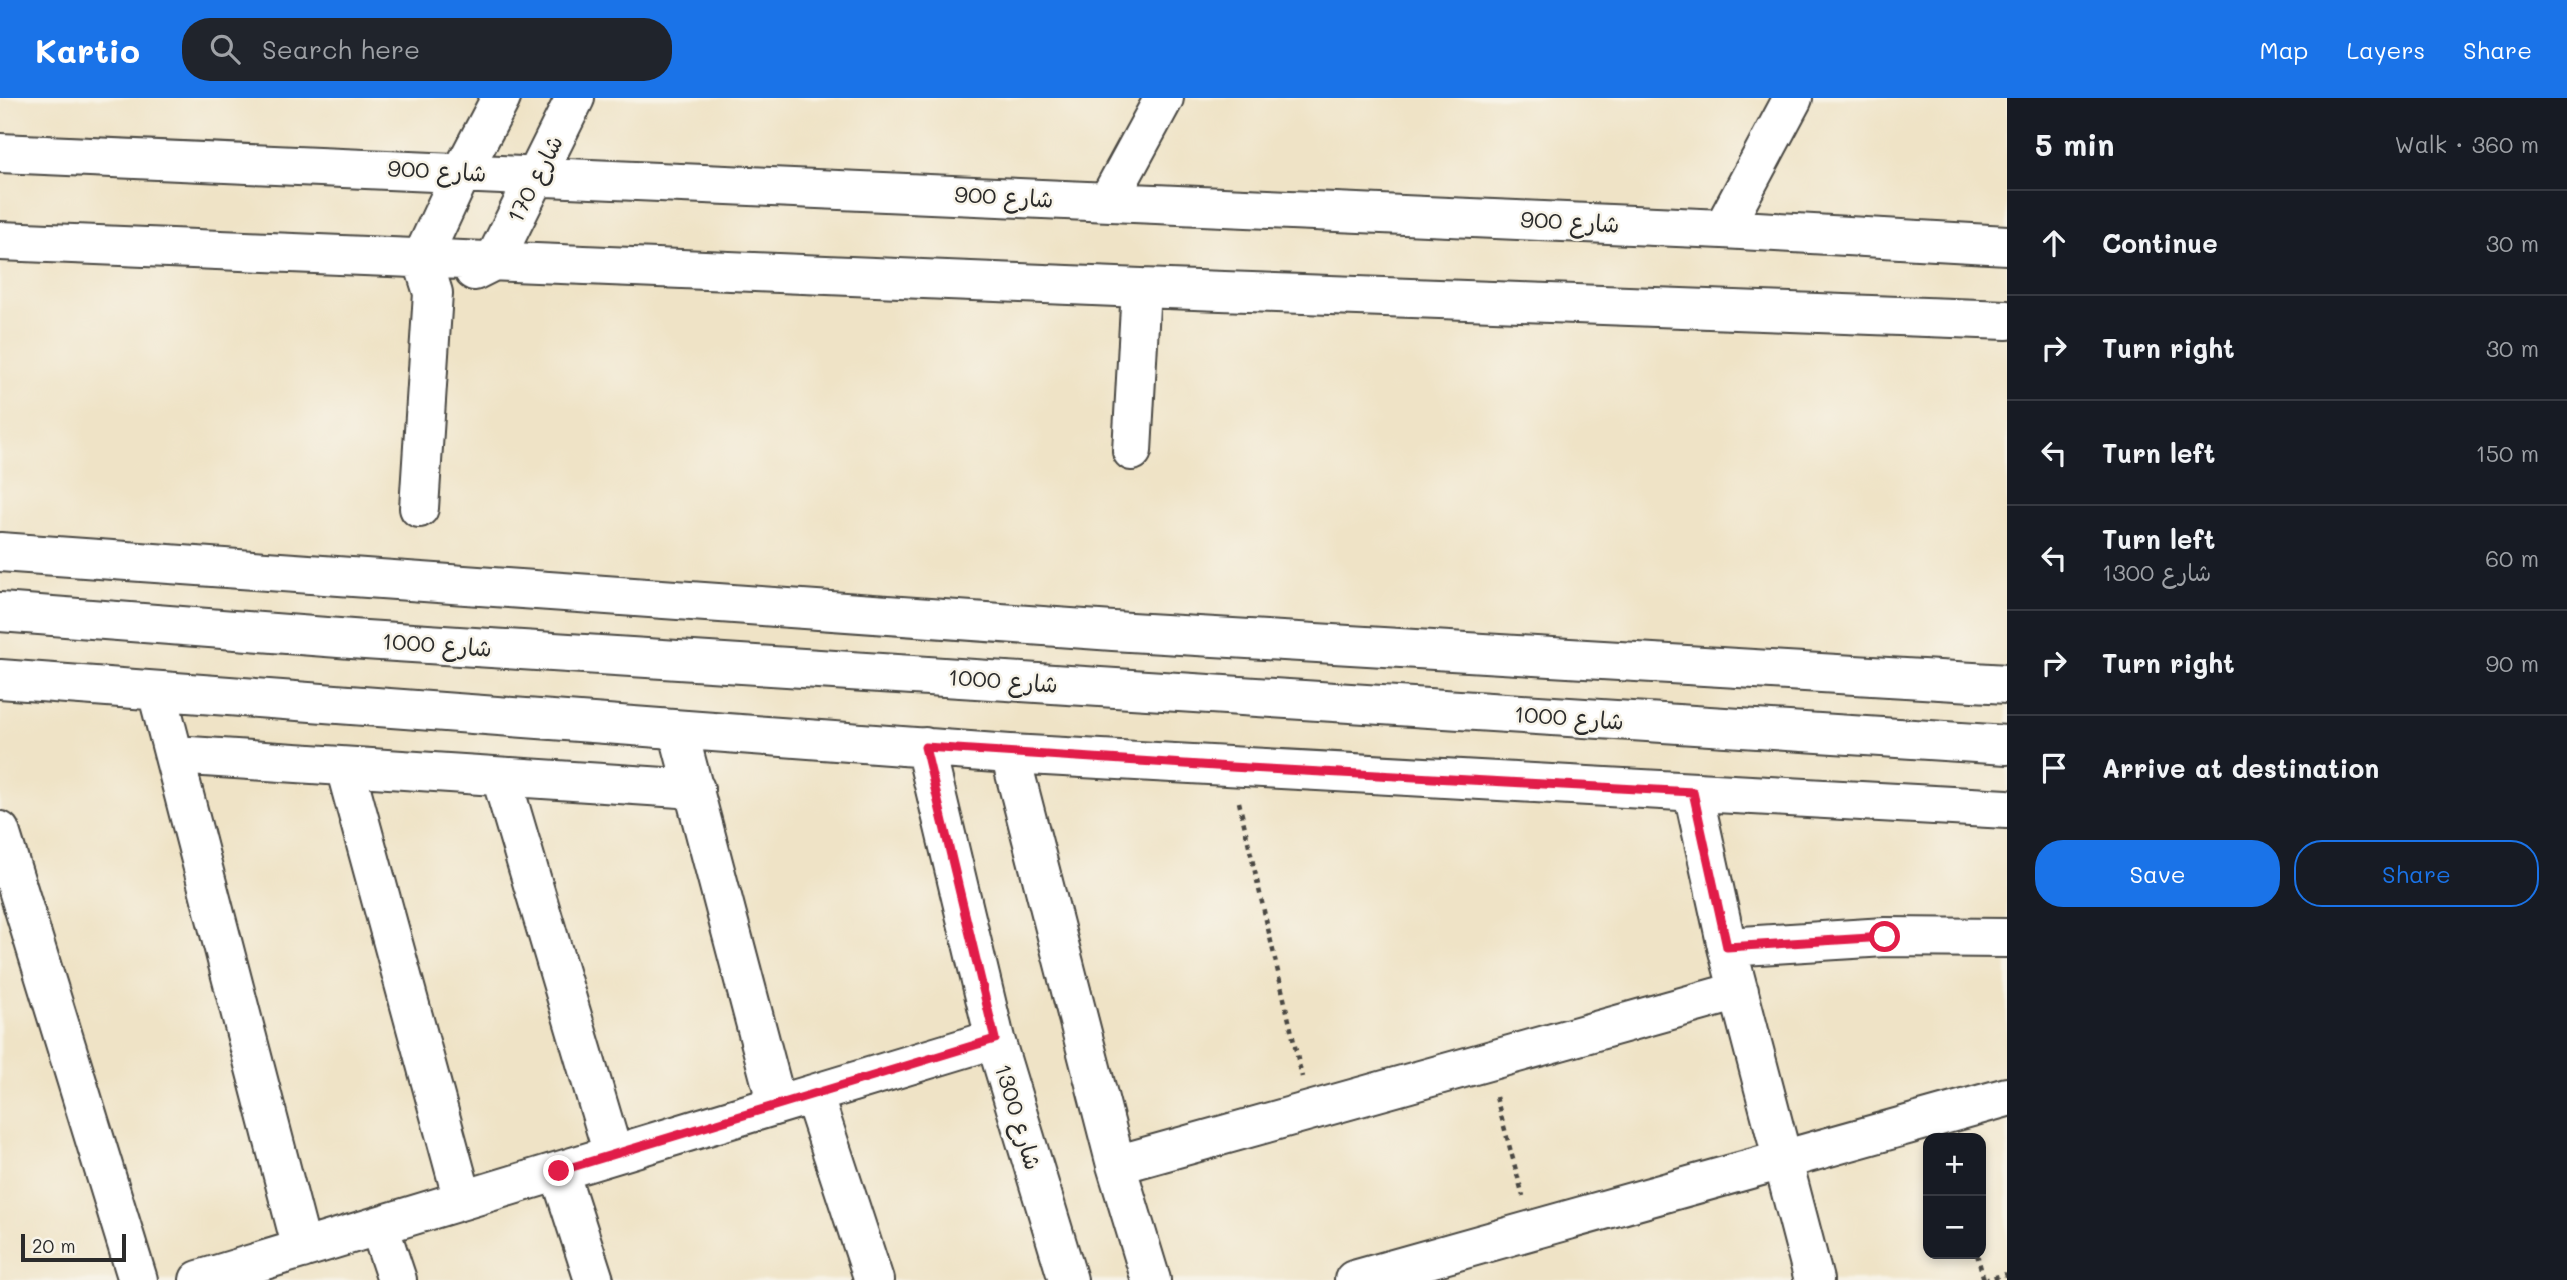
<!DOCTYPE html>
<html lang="en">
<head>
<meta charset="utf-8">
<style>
	:root { --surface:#171b24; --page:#20242c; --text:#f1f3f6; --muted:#9ea1a6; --line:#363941; --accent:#1a73e8 }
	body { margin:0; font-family:Mali,"Playpen Sans Arabic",sans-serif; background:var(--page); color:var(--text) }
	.controls { position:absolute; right:21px; bottom:21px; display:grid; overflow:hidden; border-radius:14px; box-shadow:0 4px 10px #0003 }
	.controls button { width:63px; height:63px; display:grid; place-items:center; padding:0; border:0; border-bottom:2px solid var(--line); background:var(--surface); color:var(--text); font:35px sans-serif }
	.scale { position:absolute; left:21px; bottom:18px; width:105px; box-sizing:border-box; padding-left:7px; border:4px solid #2b2b2b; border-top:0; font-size:19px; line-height:24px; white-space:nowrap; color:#2b2b2b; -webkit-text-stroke:5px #f7f3e8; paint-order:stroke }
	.stop { position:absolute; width:21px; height:21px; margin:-16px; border:5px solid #e11d48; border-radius:50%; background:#fff }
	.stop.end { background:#e11d48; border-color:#fff; box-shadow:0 2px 7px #0008 }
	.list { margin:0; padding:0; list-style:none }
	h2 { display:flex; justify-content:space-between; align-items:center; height:91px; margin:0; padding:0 28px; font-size:30px }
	h2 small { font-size:23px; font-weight:400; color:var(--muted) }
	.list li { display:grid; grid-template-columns:46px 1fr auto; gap:21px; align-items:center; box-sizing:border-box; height:105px; padding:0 28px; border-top:2px solid var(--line) }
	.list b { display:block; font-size:26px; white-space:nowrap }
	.list p { margin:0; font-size:23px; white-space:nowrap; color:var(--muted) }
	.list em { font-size:23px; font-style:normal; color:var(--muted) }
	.actions { display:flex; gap:14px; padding:21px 28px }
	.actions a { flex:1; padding:16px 0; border:2px solid var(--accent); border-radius:28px; text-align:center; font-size:24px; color:var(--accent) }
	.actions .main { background:var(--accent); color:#fff }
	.icon { flex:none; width:38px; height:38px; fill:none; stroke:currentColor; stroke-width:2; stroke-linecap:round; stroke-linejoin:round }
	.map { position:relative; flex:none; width:2007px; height:1182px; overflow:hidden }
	header { display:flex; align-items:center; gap:42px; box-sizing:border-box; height:98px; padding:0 35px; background:var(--accent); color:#fff }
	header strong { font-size:33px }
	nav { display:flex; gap:38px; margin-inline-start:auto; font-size:24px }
	.search { width:490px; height:63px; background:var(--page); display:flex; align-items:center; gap:18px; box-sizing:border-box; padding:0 24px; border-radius:28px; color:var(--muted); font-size:26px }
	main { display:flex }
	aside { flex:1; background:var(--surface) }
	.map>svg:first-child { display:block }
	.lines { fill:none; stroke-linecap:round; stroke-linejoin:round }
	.minor-casing { stroke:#484742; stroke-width:42 }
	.path { stroke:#484742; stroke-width:4.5; stroke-dasharray:5 5; stroke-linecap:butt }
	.minor { stroke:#fff; stroke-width:38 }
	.route { stroke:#e11d48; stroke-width:9 }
	.labels { text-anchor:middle; stroke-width:5; stroke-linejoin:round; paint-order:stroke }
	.street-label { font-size:23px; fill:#2b2b2b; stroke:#f7f3e8 }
</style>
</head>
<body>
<header>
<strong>Kartio</strong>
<div class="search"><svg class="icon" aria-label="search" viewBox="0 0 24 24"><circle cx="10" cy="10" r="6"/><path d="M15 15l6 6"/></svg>Search here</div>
<nav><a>Map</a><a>Layers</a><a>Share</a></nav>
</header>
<main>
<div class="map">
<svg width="2007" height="1182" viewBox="0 0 2007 1182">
	<rect width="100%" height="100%" fill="#f7f3e8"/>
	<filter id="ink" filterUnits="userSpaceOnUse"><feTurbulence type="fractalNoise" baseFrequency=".0143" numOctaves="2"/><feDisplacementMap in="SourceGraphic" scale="14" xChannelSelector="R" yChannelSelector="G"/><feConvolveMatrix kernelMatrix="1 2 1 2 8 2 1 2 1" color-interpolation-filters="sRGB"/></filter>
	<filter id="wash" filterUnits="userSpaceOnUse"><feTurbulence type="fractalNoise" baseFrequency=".00686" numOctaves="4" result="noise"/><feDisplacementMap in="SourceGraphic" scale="28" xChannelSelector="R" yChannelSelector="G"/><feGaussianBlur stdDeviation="1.57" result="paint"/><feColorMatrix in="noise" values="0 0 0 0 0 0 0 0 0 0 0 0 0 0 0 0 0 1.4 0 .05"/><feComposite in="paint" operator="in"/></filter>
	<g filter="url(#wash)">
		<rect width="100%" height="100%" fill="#efe3c6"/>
	</g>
	<g filter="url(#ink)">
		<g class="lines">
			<g class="minor-casing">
				<path id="minor" d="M0 55 1723 131 2007 147
					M1108 103 1164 0
					M1723 131 1793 0
					M0 143 1141 190 2007 222
					M474 173 494 163 575 0
					M1132 353 1141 190
					M419 410 433 195 422 160 462 74 501 0
					M0 454 1113 533 2007 586
					M0 514 365 542 2007 647
					M0 581 1010 656 2007 711
					M157 593 302 1151
					M678 632 777 1007
					M925 649 995 941 1068 1182
					M1010 656 1116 1067 1151 1182
					M174 657 695 691
					M345 669 463 1102
					M501 679 613 1056
					M1693 694 1727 849 1814 1182
					M0 733 138 1182
					M1727 849 1885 839 2007 840
					M813 996 874 1182
					M1116 1067 1739 893
					M559 1073 594 1182
					M379 1128 397 1182
					M199 1182 995 941
					M1354 1182 2007 999"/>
			</g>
			<path class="path" d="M1239 704 1302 979
				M1496 999 1523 1098
				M1977 1156 1984 1182
				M1984 1182 2007 1176"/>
			<use href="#minor" class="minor"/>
		</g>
	</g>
	<g class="lines" filter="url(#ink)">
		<path class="route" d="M559 1073 995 941 925 649 1231 669 1693 694 1727 849 1885 839"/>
	</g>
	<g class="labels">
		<g class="street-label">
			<text transform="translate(437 73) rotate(3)" y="8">شارع 900</text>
			<text transform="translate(535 81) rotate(-63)" y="8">شارع 170</text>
			<text transform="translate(1004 99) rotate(3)" y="8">شارع 900</text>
			<text transform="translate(1570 124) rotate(3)" y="8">شارع 900</text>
			<text transform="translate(437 547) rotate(4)" y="8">شارع 1000</text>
			<text transform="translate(1003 583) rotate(4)" y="8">شارع 1000</text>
			<text transform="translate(1569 620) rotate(4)" y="8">شارع 1000</text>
			<text transform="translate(1018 1019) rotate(73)" y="8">شارع 1300</text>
		</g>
	</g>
</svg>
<div class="controls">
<button>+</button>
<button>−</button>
</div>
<div class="scale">20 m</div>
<div class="stop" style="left:1885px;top:839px"></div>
<div class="stop end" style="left:559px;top:1073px"></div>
</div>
<aside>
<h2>5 min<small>Walk · 360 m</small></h2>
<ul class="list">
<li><svg class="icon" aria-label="ahead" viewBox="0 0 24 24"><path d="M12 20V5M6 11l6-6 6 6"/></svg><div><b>Continue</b></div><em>30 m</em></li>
<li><svg class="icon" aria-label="right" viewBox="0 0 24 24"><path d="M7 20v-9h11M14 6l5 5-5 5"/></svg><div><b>Turn right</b></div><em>30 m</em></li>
<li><svg class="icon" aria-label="left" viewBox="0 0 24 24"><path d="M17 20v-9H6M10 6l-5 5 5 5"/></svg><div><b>Turn left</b></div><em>150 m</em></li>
<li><svg class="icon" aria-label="left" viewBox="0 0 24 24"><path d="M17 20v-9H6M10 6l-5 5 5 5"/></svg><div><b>Turn left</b><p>شارع 1300</p></div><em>60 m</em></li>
<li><svg class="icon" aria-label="right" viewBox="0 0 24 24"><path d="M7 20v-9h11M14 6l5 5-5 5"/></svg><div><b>Turn right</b></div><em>90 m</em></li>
<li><svg class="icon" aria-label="arrive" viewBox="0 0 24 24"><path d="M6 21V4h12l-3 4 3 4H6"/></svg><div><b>Arrive at destination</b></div></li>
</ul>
<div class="actions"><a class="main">Save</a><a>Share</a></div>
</aside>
</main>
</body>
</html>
